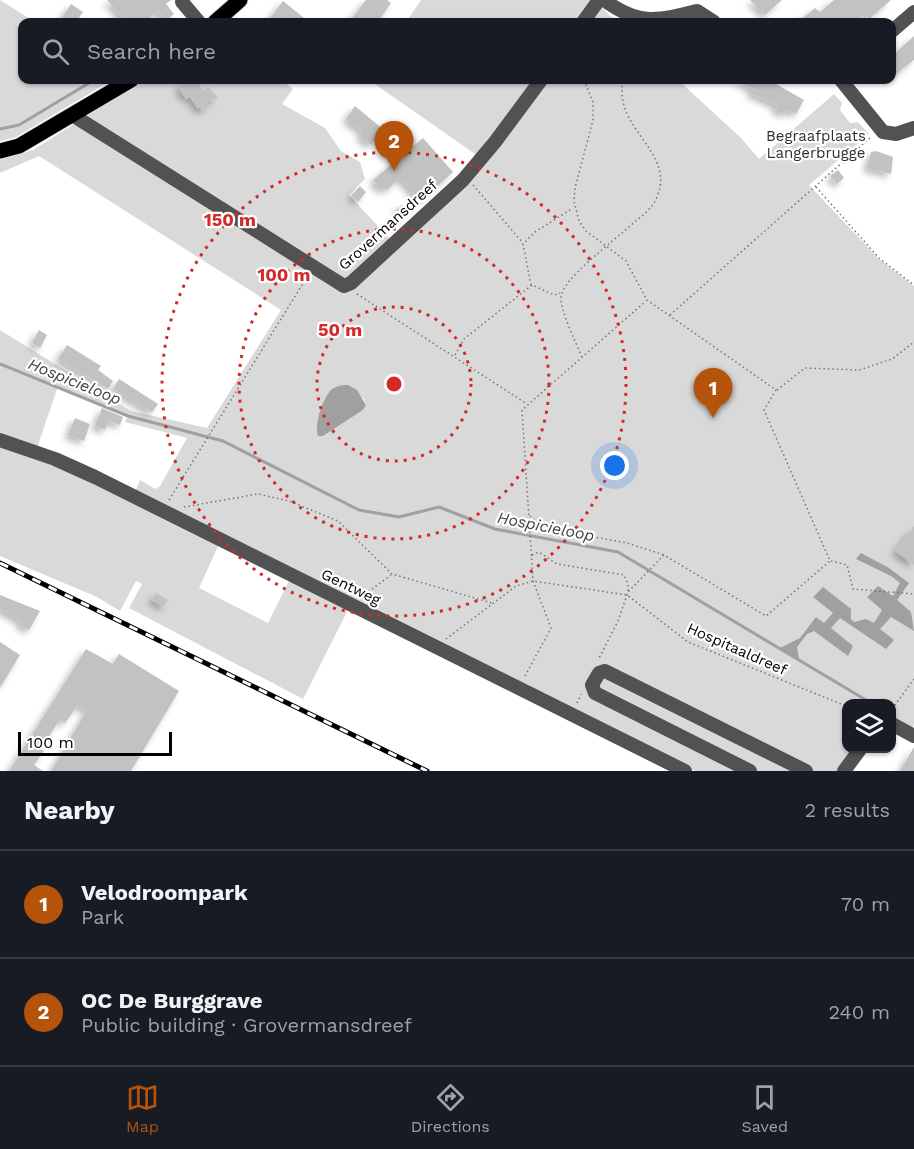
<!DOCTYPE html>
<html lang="en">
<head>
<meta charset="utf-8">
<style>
	:root { --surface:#171b24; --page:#20242c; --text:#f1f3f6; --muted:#9ea1a6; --line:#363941; --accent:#b45309 }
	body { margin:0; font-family:"Work Sans",sans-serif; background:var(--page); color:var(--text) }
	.controls { position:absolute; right:18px; bottom:18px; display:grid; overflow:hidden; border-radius:12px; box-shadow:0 2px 4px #0004 }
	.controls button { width:54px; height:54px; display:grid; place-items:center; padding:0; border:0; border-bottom:2px solid var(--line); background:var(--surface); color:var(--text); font:30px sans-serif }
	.scale { position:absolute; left:18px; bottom:15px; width:154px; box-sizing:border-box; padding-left:6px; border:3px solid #000; border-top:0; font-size:16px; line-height:21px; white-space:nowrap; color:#000; -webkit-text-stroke:4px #fff; paint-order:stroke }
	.you { position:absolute; left:615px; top:466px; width:21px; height:21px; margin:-15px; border:4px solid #fff; border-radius:50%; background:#1a73e8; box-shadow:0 0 0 9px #1a73e833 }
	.badge { display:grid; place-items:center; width:39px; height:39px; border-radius:50%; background:var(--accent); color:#fff; font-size:20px; font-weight:700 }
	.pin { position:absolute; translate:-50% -50px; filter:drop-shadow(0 2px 3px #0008) }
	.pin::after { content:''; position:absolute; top:32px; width:21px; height:18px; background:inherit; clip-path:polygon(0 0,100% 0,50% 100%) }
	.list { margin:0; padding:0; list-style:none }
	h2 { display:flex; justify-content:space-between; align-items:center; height:78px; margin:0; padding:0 24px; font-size:26px }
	h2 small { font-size:20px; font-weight:400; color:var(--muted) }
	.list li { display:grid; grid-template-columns:39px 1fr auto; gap:18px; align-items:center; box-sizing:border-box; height:108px; padding:0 24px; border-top:2px solid var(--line) }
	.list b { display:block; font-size:22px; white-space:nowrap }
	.list p { margin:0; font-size:20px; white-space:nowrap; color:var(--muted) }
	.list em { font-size:20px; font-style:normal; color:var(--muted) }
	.icon { flex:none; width:33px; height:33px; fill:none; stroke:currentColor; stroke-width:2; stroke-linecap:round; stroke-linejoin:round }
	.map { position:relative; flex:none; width:914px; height:771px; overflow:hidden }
	.search { position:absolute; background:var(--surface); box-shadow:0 2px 4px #0004; left:18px; right:18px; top:18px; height:66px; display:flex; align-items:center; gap:15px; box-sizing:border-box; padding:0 21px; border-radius:12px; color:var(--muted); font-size:22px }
	.sheet { height:294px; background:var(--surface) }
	nav { display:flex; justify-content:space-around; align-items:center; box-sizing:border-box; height:84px; border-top:2px solid var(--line); background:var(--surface); font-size:16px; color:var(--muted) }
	nav a { display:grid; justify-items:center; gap:3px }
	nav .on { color:var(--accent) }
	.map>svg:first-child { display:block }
	.green { fill:#d9d9d9; fill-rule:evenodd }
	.water { fill:#a0a0a0 }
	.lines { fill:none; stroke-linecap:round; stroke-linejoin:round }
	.stream { stroke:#a0a0a0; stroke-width:3 }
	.building { fill:#c2c2c2; filter:url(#shadow) }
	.major-casing { stroke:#dbdbdb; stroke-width:17 }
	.path { stroke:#747474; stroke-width:1.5; stroke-dasharray:1.5 3; stroke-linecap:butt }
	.minor { stroke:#525252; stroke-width:14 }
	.major { stroke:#000; stroke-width:15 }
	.rail-casing { stroke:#000; stroke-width:5 }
	.rail { stroke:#fff; stroke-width:3; stroke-dasharray:9; stroke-linecap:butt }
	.ring { fill:none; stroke:#d62828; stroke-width:3; stroke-dasharray:3 6 }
	.labels { text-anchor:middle; stroke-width:4.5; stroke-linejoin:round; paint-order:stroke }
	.park-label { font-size:15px; fill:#303030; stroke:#fff }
	.street-label { font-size:15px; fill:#000; stroke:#fff }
	.water-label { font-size:16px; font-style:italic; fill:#414141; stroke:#fff }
	.centre { fill:#d62828; stroke:#fff; stroke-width:3 }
	.ring-label { font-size:18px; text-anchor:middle; font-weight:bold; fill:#d62828; stroke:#fff; stroke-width:4.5; stroke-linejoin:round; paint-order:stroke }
</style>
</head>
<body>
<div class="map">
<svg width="914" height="771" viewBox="0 0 914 771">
	<defs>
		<filter id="shadow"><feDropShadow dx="-4" dy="4" stdDeviation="3" flood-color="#0004"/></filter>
	</defs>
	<rect width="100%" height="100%" fill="#fff"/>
	<path class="green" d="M0 0 35 22H22V80H104L107 83 16 137 0 141Z
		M421 0H595L610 16 625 22H406Z
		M144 80H282L293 89 282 104 325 128 341 151 360 162 365 179 349 195 391 240 463 174 478 156 369 80H678L741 138 759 159 834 94 842 103 840 110 850 123 858 122 869 134 809 185 878 258 914 286V725L911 730 892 720V704H846V748L857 749 840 771H695L135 492 140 480 155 489 160 486 187 438 125 422 128 416 58 386 37 448 0 435V330L131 411 207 428 281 310 39 156 0 173V160L33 150ZM363 397 366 405 363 410 323 436Z
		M0 445 37 456 219 544 199 588 268 623 290 579 349 608 303 699 129 608 142 584 136 581 120 611 97 597 0 556Z"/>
	<path class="water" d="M348 385 357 390 366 405 363 410 323 436H318C314 425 322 401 330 391 335 386 341 385 348 385Z
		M861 553 889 568 909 583 897 600 911 612 914 631 891 617 880 629 894 640 886 649 840 618 831 628 853 646 848 656 814 631 807 634 797 647 799 659 780 648 800 638 816 617 824 623 833 613 813 597 823 587 851 609V619L854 622 866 619 874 623 882 610 867 597 878 586 893 596 900 583 891 576 856 559Z"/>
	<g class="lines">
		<path class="stream" d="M0 129 19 125 94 80
			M0 364 128 416 223 441 359 510 399 517 439 507 495 529 618 552 866 700"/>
	</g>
	<path class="building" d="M107 0H171L166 4 174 14 166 21 158 11 145 22H126Z
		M366 0H387L391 3 378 22H349Z
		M750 0H782L765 15Z
		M834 0H891L869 19 865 13 855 22H798L815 8 820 12Z
		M283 1 304 18 300 22H267Z
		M71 4 83 12 76 22H59Z
		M914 36V60L891 78V57Z
		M190 80H196L203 91 208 87 218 98 207 102 209 106 202 111 200 107 198 109 190 97 186 99 178 87Z
		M736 80H769L804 100 796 114 787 110 784 114 775 110 778 106 750 93 753 89Z
		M355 106 390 135 384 143 377 137 371 145 360 137 363 132 346 119Z
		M423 138 453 172 421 201 400 178 387 190 384 187 381 190 373 180Z
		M876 151 893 157 891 174 867 168 871 152Z
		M838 170 844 178 837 184 830 176Z
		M360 186 366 192 358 202 351 196Z
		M402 205 409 212 403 218 396 210Z
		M39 330 47 335 40 348 32 343Z
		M67 345 101 366 98 370 113 381 108 389 58 359Z
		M119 379 158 404 152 412 113 389Z
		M102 408 123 417 120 425 109 421 105 430 95 426Z
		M75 418 90 424 84 441 68 435Z
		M914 526V565L895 551Z
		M156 593 168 600 163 607 152 600Z
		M0 595 40 611 29 630 19 624 21 621 0 609Z
		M0 642 20 655 0 688Z
		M86 649 113 664 119 654 179 691 131 771H51L87 710 78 705 65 723 60 719 41 749 44 751 34 765 43 771H9Z
		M914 747V771H900Z"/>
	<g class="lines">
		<g class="major-casing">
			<path id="major" d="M215 22 240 0
				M0 151 19 146 131 80"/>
		</g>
		<path class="path" d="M584 80 593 102V120L575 188 574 201 579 221 586 231 626 261 647 300 776 390 764 410 830 561 766 616 664 555 628 592 618 621 598 660
			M473 185 523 243
			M816 187 879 258 914 285
			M531 285 523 244 535 232 573 208
			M357 294 527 404
			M670 315 871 137
			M455 355 464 339 532 285 554 295 560 293
			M582 357C576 343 560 310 561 297 562 279 615 240 630 226 641 216 651 211 657 197 676 151 613 130 623 80
			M777 390 805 368 859 370 892 359 914 342
			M169 500 307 277
			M184 507 258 494 289 501 338 521 392 574 492 603
			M530 516 544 528 627 543 664 555
			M532 555 539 552 557 564 624 575 628 584V592
			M831 561 847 565 853 589 914 594
			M361 597 391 575
			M446 639 516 586 533 581 627 595 688 642 846 706
			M525 676 551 628 533 581 522 410 646 301
			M577 703 581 694
			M892 709 914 679"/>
		<path class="minor" d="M604 0C639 26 658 21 697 11L714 22
			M182 2 199 22
			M583 22 599 0
			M892 31 914 12
			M841 80 883 132 896 134 914 128
			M74 116 344 286 351 283 463 180 495 142 541 80
			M0 440 55 459 95 477 685 771
			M892 724 914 736
			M750 771 595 693 592 685 599 673 605 671 806 771
			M844 771 861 748"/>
		<use href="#major" class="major"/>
		<g class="rail-casing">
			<path id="rail" d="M0 563 427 771"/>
		</g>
		<use href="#rail" class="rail"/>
	</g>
	<g class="ring">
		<circle cx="394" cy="384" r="77"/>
		<circle cx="394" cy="384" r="155"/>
		<circle cx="394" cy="384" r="232"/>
	</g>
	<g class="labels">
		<g class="park-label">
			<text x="816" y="141">Begraafplaats<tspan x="816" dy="17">Langerbrugge</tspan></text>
		</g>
		<g class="street-label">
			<text transform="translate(388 225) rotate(-42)" y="5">Grovermansdreef</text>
			<text transform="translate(351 587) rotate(26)" y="5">Gentweg</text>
			<text transform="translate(737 649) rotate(24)" y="5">Hospitaaldreef</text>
		</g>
		<g class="water-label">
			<text transform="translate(75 381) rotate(22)" y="6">Hospicieloop</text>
			<text transform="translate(546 526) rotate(11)" y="6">Hospicieloop</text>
		</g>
	</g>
	<circle cx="394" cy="384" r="9" class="centre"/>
	<g class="ring-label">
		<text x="230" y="226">150 m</text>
		<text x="284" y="281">100 m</text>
		<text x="340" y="336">50 m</text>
	</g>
</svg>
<div class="controls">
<button><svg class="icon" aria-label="layers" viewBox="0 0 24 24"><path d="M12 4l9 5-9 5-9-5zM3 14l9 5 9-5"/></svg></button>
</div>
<div class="scale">100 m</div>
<div class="you"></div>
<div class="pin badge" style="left:713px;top:418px">1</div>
<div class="pin badge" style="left:394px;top:171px">2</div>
<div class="search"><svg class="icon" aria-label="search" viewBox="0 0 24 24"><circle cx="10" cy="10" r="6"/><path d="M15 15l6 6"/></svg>Search here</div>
</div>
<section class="sheet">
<h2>Nearby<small>2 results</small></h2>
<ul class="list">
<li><span class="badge">1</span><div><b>Velodroompark</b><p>Park</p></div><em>70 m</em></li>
<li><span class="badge">2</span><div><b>OC De Burggrave</b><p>Public building · Grovermansdreef</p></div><em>240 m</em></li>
</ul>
</section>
<nav>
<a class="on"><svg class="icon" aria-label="map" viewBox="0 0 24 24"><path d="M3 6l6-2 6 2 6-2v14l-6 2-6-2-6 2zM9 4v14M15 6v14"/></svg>Map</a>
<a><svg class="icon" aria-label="directions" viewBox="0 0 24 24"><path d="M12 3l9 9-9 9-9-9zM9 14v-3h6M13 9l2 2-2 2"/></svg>Directions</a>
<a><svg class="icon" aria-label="saved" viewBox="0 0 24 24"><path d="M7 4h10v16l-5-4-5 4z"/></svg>Saved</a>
</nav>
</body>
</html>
